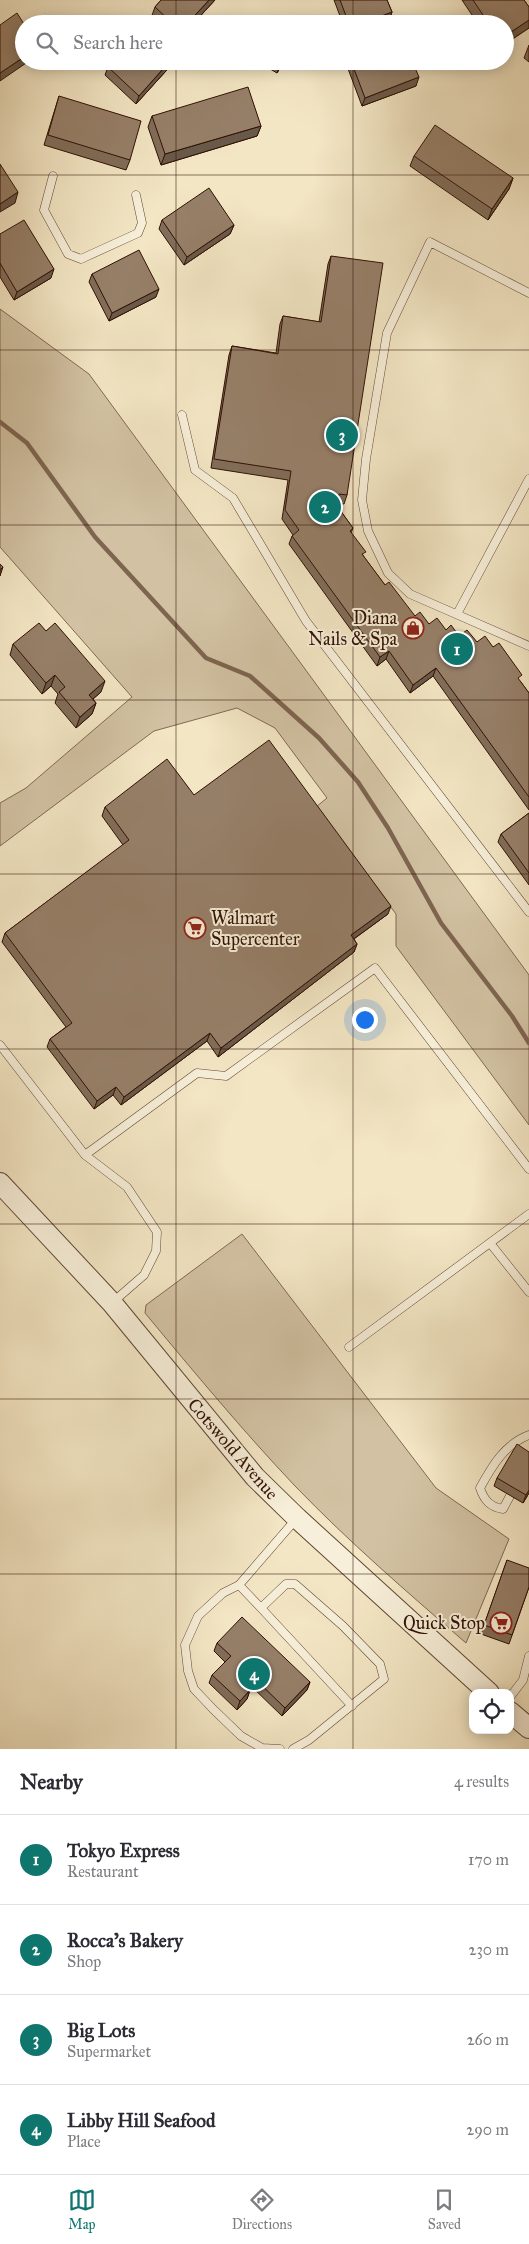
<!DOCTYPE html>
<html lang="en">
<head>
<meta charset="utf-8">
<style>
	:root { --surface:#fff; --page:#f7f7f7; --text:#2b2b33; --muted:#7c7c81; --line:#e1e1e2; --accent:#0f766e }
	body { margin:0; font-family:"IM FELL Great Primer",serif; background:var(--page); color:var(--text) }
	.controls { position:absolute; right:15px; bottom:15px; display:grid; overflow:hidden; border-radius:10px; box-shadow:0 2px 12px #0003 }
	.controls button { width:45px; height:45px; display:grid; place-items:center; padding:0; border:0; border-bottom:1px solid var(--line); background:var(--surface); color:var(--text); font:25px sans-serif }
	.you { position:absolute; left:364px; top:1019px; width:18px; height:18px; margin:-12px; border:4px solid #fff; border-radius:50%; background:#1a73e8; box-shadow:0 0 0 8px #1a73e833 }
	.badge { display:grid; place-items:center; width:32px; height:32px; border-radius:50%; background:var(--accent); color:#fff; font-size:16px; font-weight:700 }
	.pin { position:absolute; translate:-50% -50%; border:2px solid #fff; box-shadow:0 1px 5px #0006 }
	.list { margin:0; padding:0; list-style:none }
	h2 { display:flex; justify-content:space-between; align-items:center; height:65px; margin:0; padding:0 20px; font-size:21px }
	h2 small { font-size:16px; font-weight:400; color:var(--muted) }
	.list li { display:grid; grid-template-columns:32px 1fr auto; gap:15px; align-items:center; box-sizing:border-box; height:90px; padding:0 20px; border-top:1px solid var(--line) }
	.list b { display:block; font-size:19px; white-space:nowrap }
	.list p { margin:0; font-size:16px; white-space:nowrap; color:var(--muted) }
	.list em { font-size:16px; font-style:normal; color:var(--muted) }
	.icon { flex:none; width:28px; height:28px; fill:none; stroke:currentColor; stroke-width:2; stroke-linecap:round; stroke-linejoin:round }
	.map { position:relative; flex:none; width:529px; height:1749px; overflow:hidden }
	.search { position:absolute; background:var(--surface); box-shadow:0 2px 12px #0003; left:15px; right:15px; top:15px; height:55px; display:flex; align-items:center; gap:12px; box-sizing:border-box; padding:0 18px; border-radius:28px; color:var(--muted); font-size:19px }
	.sheet { height:425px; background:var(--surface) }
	nav { display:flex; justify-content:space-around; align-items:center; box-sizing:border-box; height:70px; border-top:1px solid var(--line); background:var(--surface); font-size:14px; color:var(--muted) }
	nav a { display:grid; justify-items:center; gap:2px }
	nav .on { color:var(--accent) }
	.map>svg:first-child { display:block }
	.green { fill:#d2c2a3; stroke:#826954 }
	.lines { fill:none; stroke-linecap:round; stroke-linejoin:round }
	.stream { stroke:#7e6550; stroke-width:4.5 }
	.service-casing { stroke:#624634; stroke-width:9 }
	.tertiary-casing { stroke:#624634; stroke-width:22 }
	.service { stroke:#f7efd9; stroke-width:8 }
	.tertiary { stroke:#f7efd9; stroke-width:20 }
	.wall { fill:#816d59; stroke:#311004 }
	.shaded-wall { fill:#695949; stroke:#311004 }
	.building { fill:#967f68; stroke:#311004 }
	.grid { fill:none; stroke:#311004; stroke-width:1; stroke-opacity:0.55 }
	.labels { text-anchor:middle; stroke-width:4; stroke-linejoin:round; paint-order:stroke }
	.poi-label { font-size:18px; fill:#311004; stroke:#f7efd9; text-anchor:end }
	.street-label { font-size:18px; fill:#311004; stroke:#f7efd9 }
</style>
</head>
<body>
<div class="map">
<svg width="529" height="1749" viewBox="0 0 529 1749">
	<rect width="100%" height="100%" fill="#f3e6c4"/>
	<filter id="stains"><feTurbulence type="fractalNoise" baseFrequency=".004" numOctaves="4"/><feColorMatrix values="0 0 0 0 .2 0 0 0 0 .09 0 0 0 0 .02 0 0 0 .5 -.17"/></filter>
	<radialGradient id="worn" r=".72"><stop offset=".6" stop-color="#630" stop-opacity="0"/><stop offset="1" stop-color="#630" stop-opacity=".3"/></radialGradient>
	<path class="green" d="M0 309 89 374 529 975V1125L396 946V914L316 807 327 798 275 728 237 708 154 731 0 846V803L26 788 132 697 0 547Z
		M242 1234 436 1488 509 1539 466 1643C407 1592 349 1542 295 1486 243 1431 194 1372 145 1313L146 1305Z"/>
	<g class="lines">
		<path class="stream" d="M0 422 27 443 95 537 206 658 250 676 319 738 358 782 388 828 441 923 512 1016 529 1043"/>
		<g class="service-casing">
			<path id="service" d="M53 176 44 210 68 254 81 259 138 233 142 223 136 195
				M529 293 430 242 387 333 366 459 362 500 368 531 388 573 410 594 529 646
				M182 415 195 470 233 498 306 621 529 912
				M457 614 529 479
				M0 1045 85 1155
				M490 1243 529 1292
				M113 1302 144 1275 156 1251 157 1232 127 1187 85 1155 197 1073 226 1076 375 968 529 1169
				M349 1347 529 1214
				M510 1496 503 1509C490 1507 484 1500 480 1488 492 1466 505 1444 529 1435
				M239 1585 261 1608 286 1584H295L343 1626 380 1664 384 1679 309 1740 293 1749
				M261 1608 352 1706
				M510 1697 523 1680 529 1656
				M280 1749 262 1748 241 1736 213 1709 194 1689 188 1671 185 1645 198 1616 223 1593 239 1585 297 1518"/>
		</g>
		<g class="tertiary-casing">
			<path id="tertiary" d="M0 1183 112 1303 255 1477 297 1518 489 1693
				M510 1712 529 1728"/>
		</g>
		<use href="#service" class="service"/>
		<use href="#tertiary" class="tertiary"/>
	</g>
	<path class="wall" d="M161 0H215L193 24H157L151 18 155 7Z
		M334 0H387L392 12 389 21 380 24H343Z
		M462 0H524L529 7V28L505 44V24H478Z
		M529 45V62L524 58Z
		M113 61H175L136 104 105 75 108 67Z
		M261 61H284L277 73 260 63Z
		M348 61H412L416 86 362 106 347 66Z
		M59 96 130 160 126 170 44 145Z
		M152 116 261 126 257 136 161 165 148 127Z
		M414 156 513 178 509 189 488 220 410 166Z
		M162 220 234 225 230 234 184 265 159 229Z
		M0 234 51 278 14 300 0 277Z
		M331 256 347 495 344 504 337 503V506L353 528 351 533 364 557 385 585 415 616 429 624 477 642 520 681 529 693V810L433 676 410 693 386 659 377 666 289 544 292 536 293 535 282 519 288 480 211 468 229 355 232 346 276 353 280 324 283 316 319 322 328 264Z
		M92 274 156 297 109 321 89 282Z
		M13 644 101 692 93 699 96 703 92 714 76 728 55 703 58 694 51 686 42 694 10 655Z
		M194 795 388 914 354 939 357 944 354 952 218 1057 207 1041 121 1105 113 1095 94 1109 47 1047 50 1039 66 1027 2 942 5 933 123 845 102 816 105 807Z
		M529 813V885L498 842 501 834Z
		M529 1452V1493L523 1503 494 1486 497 1478Z
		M507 1560 529 1587 509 1644 481 1634Z
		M217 1643 310 1682 307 1690 282 1716 249 1684 247 1687 250 1690 247 1699 237 1710 209 1683 212 1675 225 1662 214 1651Z"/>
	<path class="shaded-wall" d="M209 0H215L193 24H187Z
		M392 12 389 21 380 24H360Z
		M529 20V28L505 44V36Z
		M24 57V61H29L0 81V73Z
		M170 61H175L136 104 139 96Z
		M282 61H284L277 73 279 67Z
		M419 77 416 86 362 106 365 98Z
		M261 126 257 136 161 165 165 154Z
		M513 178 509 189 488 220 492 209Z
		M18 192 15 203 0 212V204Z
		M234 225 230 234 184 265 187 257Z
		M54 269 51 278 14 300 17 292Z
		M159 289 156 297 109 321 112 313Z
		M3 567 0 576V570Z
		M389 651 386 659 377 666 380 657Z
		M436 668 433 676 410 693 413 685Z
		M55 675 51 686 42 694 46 683Z
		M105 681 101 692 86 705 89 695Z
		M96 703 92 714 76 728 80 717Z
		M391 906 388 914 348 943 351 935Z
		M357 944 354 952 218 1057 221 1048Z
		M210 1033 207 1041 121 1105 124 1097Z
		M116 1087 113 1095 94 1109 97 1101Z
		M529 1490V1493L523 1503 526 1495Z
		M252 1676 249 1684 241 1693 244 1684Z
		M310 1682 307 1690 282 1716 285 1708Z
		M250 1690 247 1699 237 1710 240 1701Z"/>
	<path class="building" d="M161 0H209L187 24H173L155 7Z
		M340 0H387L392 12 360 24H349Z
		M473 0H524L529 7V20L505 36V24H489Z
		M17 13 24 24V57L0 73V25Z
		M113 61H170L139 96 108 67Z
		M270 61H282L279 67Z
		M351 61H412L419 77 365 98Z
		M248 87 261 126 165 154 152 116Z
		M59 96 141 121 130 160 48 135Z
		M435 125 513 178 492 209 414 156Z
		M0 164 18 192 0 204Z
		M209 188 234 225 187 257 162 220Z
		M24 220 54 269 17 292 0 263V234Z
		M139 250 159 289 112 313 92 274Z
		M331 256 383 263 347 495 339 494 337 506 353 528 350 531 366 552 362 554 385 585 389 582 415 616 420 612 429 624 437 618 446 630 451 625 459 636 467 630 477 642 485 636 493 647 499 643 522 675 518 678 529 693V797L436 668 413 685 389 651 380 657 292 536 299 530 285 510 291 471 214 459 232 346 278 354 283 316 321 322Z
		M0 564 3 567 0 570Z
		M39 623 46 631 55 623 105 681 89 695 96 703 80 717 59 692 65 687 55 675 46 683 13 644Z
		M269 740 391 906 351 935 357 944 221 1048 210 1033 124 1097 116 1087 97 1101 50 1039 72 1023 5 933 129 840 105 807 167 759 194 795Z
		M529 813V873L501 834Z
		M517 1444 529 1452V1490L526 1495 497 1478Z
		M507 1560 529 1568V1587L512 1635 484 1625Z
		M242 1617 310 1682 285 1708 252 1676 244 1684 250 1690 240 1701 212 1675 231 1656 217 1643Z"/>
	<path class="grid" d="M176 0V24M353 0V24M176 61V1749M353 61V1749M0 175H529M0 350H529M0 525H529M0 700H529M0 874H529M0 1049H529M0 1224H529M0 1399H529M0 1574H529"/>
	<defs>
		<g id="shop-ring" transform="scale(1.125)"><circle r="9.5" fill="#f7efd9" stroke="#8f2418" stroke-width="1.5"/><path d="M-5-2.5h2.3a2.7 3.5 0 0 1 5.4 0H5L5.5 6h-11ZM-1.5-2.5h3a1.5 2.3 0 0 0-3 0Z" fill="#8f2418"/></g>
		<g id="supermarket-ring" transform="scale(1.125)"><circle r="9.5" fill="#f7efd9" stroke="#8f2418" stroke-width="1.5"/><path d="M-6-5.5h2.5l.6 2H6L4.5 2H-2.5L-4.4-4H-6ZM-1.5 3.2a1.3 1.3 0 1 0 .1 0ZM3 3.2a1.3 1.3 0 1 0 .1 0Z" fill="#8f2418"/></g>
	</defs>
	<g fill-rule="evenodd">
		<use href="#shop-ring" x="413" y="628"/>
		<use href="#supermarket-ring" x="195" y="928"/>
		<use href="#supermarket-ring" x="501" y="1623"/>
	</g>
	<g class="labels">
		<g class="poi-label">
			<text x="397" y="624">Diana<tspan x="397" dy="21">Nails &amp; Spa</tspan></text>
			<text x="211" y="924" text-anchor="start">Walmart<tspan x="211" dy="21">Supercenter</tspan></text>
			<text x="485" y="1629">Quick Stop</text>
		</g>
		<g class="street-label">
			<text transform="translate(233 1449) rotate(49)" y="6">Cotswold Avenue</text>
		</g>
	</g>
	<rect width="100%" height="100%" filter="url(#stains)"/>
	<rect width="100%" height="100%" fill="url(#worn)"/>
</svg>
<div class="controls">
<button><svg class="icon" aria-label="locate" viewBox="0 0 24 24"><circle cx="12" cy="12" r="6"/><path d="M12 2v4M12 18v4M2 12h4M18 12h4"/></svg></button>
</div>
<div class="you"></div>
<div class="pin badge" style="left:457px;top:649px">1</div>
<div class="pin badge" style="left:325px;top:507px">2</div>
<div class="pin badge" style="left:342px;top:435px">3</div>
<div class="pin badge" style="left:254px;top:1674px">4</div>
<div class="search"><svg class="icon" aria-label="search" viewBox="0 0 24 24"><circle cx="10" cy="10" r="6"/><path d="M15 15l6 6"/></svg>Search here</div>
</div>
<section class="sheet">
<h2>Nearby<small>4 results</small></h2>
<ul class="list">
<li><span class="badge">1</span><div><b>Tokyo Express</b><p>Restaurant</p></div><em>170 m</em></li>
<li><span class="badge">2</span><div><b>Rocca's Bakery</b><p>Shop</p></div><em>230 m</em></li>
<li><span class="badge">3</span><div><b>Big Lots</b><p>Supermarket</p></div><em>260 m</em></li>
<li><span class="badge">4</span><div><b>Libby Hill Seafood</b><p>Place</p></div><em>290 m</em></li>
</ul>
</section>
<nav>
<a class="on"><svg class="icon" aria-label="map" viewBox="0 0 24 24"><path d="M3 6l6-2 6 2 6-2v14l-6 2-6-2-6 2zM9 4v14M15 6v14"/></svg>Map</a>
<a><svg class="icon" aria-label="directions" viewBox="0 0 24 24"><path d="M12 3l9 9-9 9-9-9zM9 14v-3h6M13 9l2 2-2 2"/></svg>Directions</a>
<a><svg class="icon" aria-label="saved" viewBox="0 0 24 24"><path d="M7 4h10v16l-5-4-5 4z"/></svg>Saved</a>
</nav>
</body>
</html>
